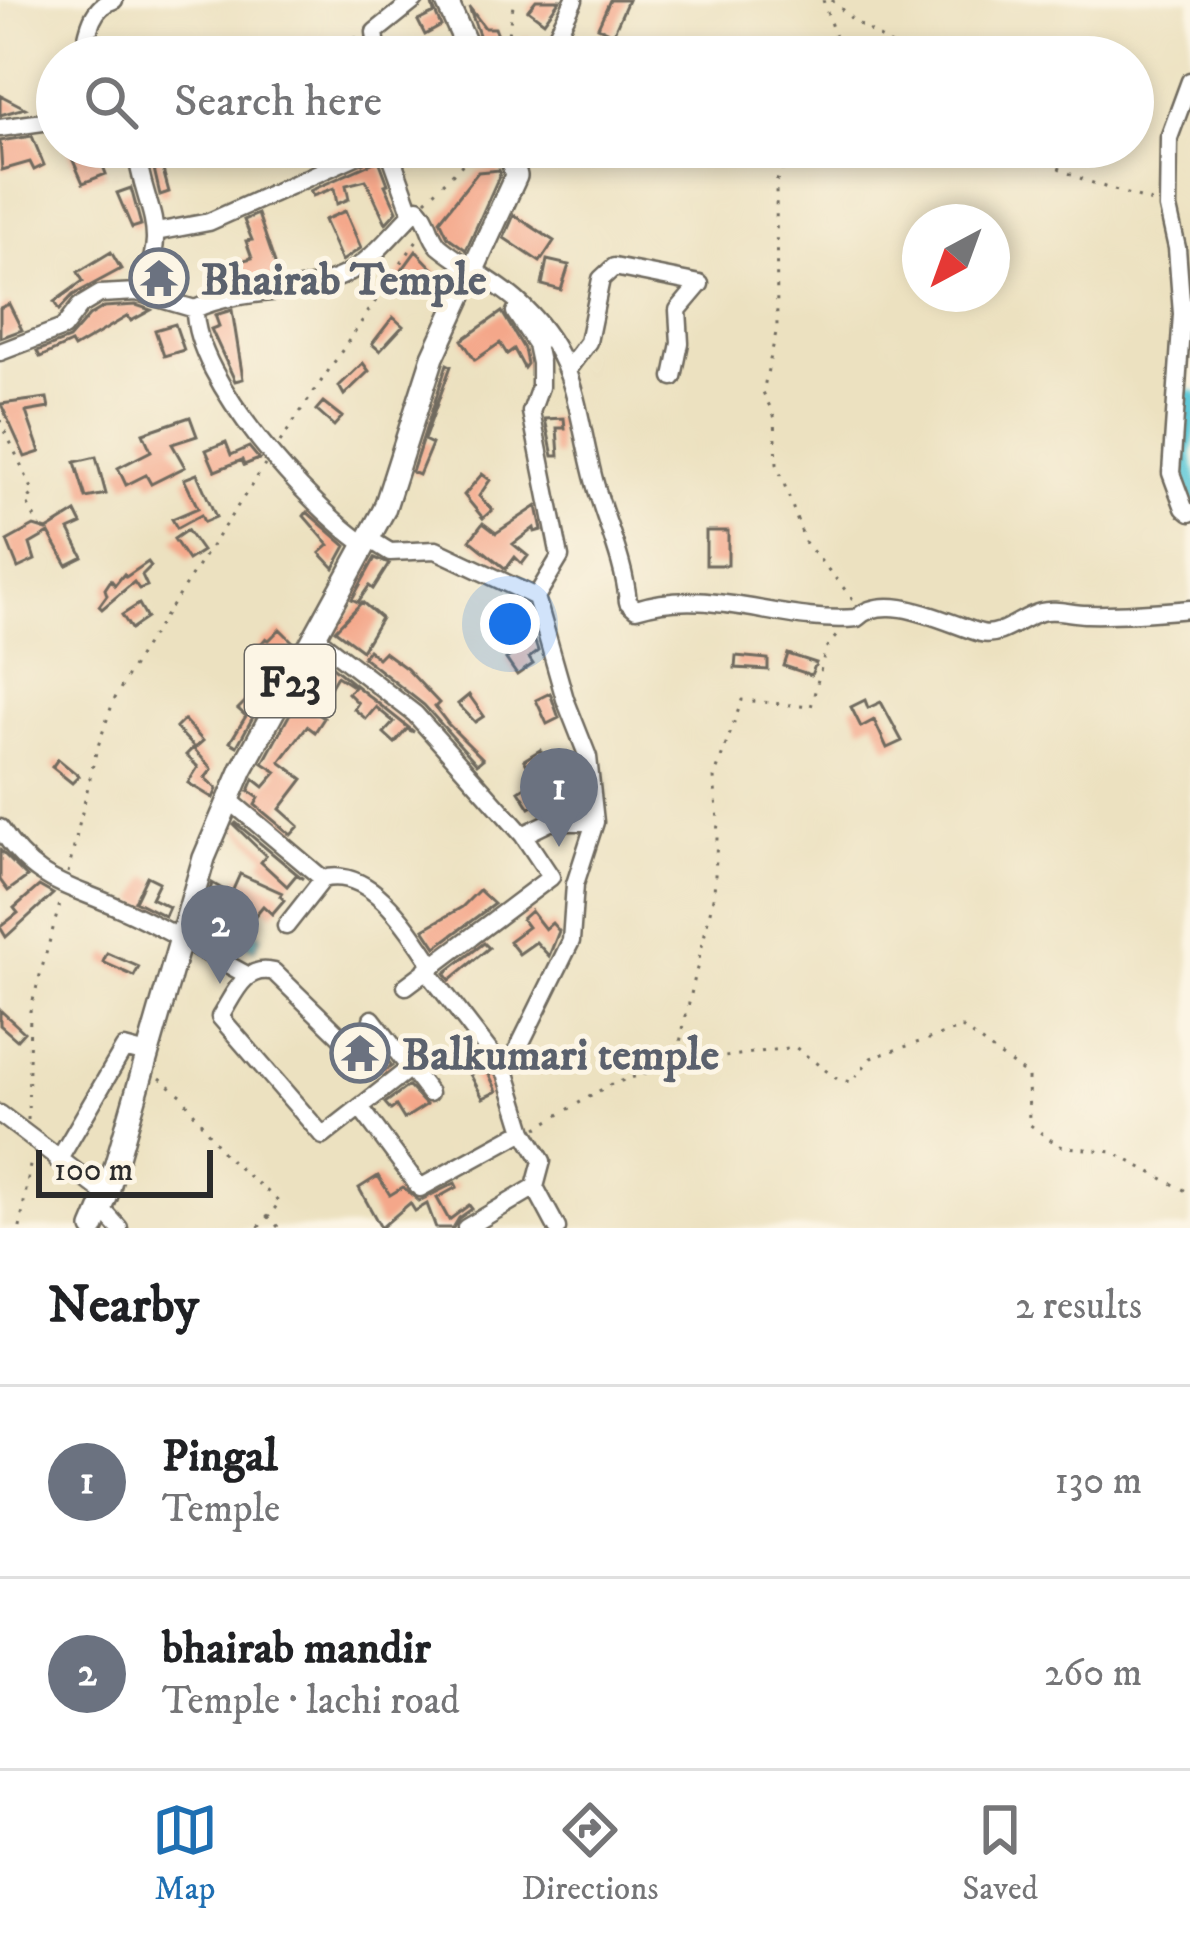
<!DOCTYPE html>
<html lang="en">
<head>
<meta charset="utf-8">
<style>
	:root { --surface:#fff; --page:#f2f2f2; --text:#202124; --muted:#757577; --line:#e0e0e0; --accent:#1f6fb2 }
	body { margin:0; font-family:"IM FELL DW Pica",serif; background:var(--page); color:var(--text) }
	.compass { position:absolute; left:902px; top:204px; width:108px; height:108px; border-radius:50%; background:var(--surface); box-shadow:0 6px 18px #0003; rotate:221deg }
	.scale { position:absolute; left:36px; bottom:30px; width:177px; box-sizing:border-box; padding-left:12px; border:6px solid #2b2b2b; border-top:0; font-size:33px; line-height:42px; white-space:nowrap; color:#2b2b2b; -webkit-text-stroke:9px #fcf5e5; paint-order:stroke }
	.you { position:absolute; left:510px; top:624px; width:42px; height:42px; margin:-30px; border:9px solid #fff; border-radius:50%; background:#1a73e8; box-shadow:0 0 0 18px #1a73e833 }
	.badge { display:grid; place-items:center; width:78px; height:78px; border-radius:50%; background:var(--accent); color:#fff; font-size:39px; font-weight:700 }
	.pin { position:absolute; translate:-50% -99px; filter:drop-shadow(0 3px 6px #0008) }
	.pin::after { content:''; position:absolute; top:63px; width:42px; height:36px; background:inherit; clip-path:polygon(0 0,100% 0,50% 100%) }
	.list { margin:0; padding:0; list-style:none }
	h2 { display:flex; justify-content:space-between; align-items:center; height:156px; margin:0; padding:0 48px; font-size:51px }
	h2 small { font-size:39px; font-weight:400; color:var(--muted) }
	.list li { display:grid; grid-template-columns:78px 1fr auto; gap:36px; align-items:center; box-sizing:border-box; height:192px; padding:0 48px; border-top:3px solid var(--line) }
	.list b { display:block; font-size:45px; white-space:nowrap }
	.list p { margin:0; font-size:39px; white-space:nowrap; color:var(--muted) }
	.list em { font-size:39px; font-style:normal; color:var(--muted) }
	.icon { flex:none; width:66px; height:66px; fill:none; stroke:currentColor; stroke-width:2; stroke-linecap:round; stroke-linejoin:round }
	.map { position:relative; flex:none; width:1190px; height:1228px; overflow:hidden }
	.search { position:absolute; background:var(--surface); box-shadow:0 6px 18px #0003; left:36px; right:36px; top:36px; height:132px; display:flex; align-items:center; gap:30px; box-sizing:border-box; padding:0 42px; border-radius:66px; color:var(--muted); font-size:45px }
	.sheet { height:540px; background:var(--surface) }
	nav { display:flex; justify-content:space-around; align-items:center; box-sizing:border-box; height:168px; border-top:3px solid var(--line); background:var(--surface); font-size:33px; color:var(--muted) }
	nav a { display:grid; justify-items:center; gap:6px }
	nav .on { color:var(--accent) }
	.map>svg:first-child { display:block }
	.water { fill:#5fc9d9; stroke:#457a82; stroke-width:3 }
	.lines { fill:none; stroke-linecap:round; stroke-linejoin:round }
	.river { stroke:#5fc9d9; stroke-width:21 }
	.building { fill:#f4a78a }
	.minor-casing { stroke:#6f6b5f; stroke-width:21 }
	.major-casing { stroke:#6f6b5f; stroke-width:26 }
	.path { stroke:#6f6b5f; stroke-width:3; stroke-dasharray:3 9; stroke-linecap:butt }
	.minor { stroke:#fff; stroke-width:16 }
	.major { stroke:#fff; stroke-width:21 }
	.labels { text-anchor:middle; stroke-width:10; stroke-linejoin:round; paint-order:stroke }
	.shield { fill:#fcf5e5; stroke:#6a6863; stroke-width:3 }
	.shield-label { font-size:42px; font-weight:bold; fill:#2b2b2b }
	.worship-label { font-size:45px; font-weight:bold; fill:#5b616d; stroke:#fcf5e5; text-anchor:start }
</style>
</head>
<body>
<div class="map">
<svg width="1190" height="1228" viewBox="0 0 1190 1228">
	<rect width="100%" height="100%" fill="#fcf5e5"/>
	<filter id="ink" filterUnits="userSpaceOnUse"><feTurbulence type="fractalNoise" baseFrequency=".00833" numOctaves="2"/><feDisplacementMap in="SourceGraphic" scale="24" xChannelSelector="R" yChannelSelector="G"/><feConvolveMatrix kernelMatrix="1 2 1 2 8 2 1 2 1" color-interpolation-filters="sRGB"/></filter>
	<filter id="wash" filterUnits="userSpaceOnUse"><feTurbulence type="fractalNoise" baseFrequency=".004" numOctaves="4" result="noise"/><feDisplacementMap in="SourceGraphic" scale="48" xChannelSelector="R" yChannelSelector="G"/><feGaussianBlur stdDeviation="2.7" result="paint"/><feColorMatrix in="noise" values="0 0 0 0 0 0 0 0 0 0 0 0 0 0 0 0 0 1.4 0 .05"/><feComposite in="paint" operator="in"/></filter>
	<g filter="url(#wash)">
		<rect width="100%" height="100%" fill="#ece1c0"/>
		<path class="water" d="M202 893 261 936 254 949 241 942 228 962 189 940Z"/>
		<g class="lines">
			<path class="river" d="M1190 400 1181 455 1190 492"/>
		</g>
		<g id="blocks">
			<path class="building" d="M536 0H560L544 22 528 10Z
				M610 0H628L613 34 598 27Z
				M432 5 441 26 425 35 418 21 434 13Z
				M469 7 485 28H495L504 51 487 57Z
				M525 36 538 44 534 53 532 57H512Z
				M0 95 25 108 0 115Z
				M32 136 44 165 34 170 30 162 2 170 0 141Z
				M96 147 106 174 83 183 68 149Z
				M149 147H166L168 156 160 159 169 192 160 195Z
				M379 160 388 184 385 185 397 211 386 223 366 180 346 185 349 199 337 204 334 188 313 196 310 191Z
				M499 170 500 174 466 250 448 237 440 220 478 172Z
				M131 188 141 225 132 228 117 193Z
				M345 211 361 248 342 261 324 220Z
				M258 214 280 278 245 282 240 261 252 258 246 241 252 240 244 220Z
				M514 215 554 241 540 262 504 238Z
				M416 251 442 278 436 284 427 279 424 282 414 274 407 284 397 277Z
				M111 252 121 269 73 295 59 310 54 302 83 281 78 272Z
				M547 260 569 265 561 290 542 285Z
				M9 304 22 330 0 338V308Z
				M136 305 151 310 131 321 128 316 74 348 71 343 40 357 37 351 69 339 89 316 104 307Z
				M232 310 243 379 235 381 211 329 219 326 215 315Z
				M502 312 524 349 527 364 524 368 514 349 507 354 500 343 475 360 462 340Z
				M393 317 403 326 380 351 372 344Z
				M175 324 184 350 164 356 155 330Z
				M363 363 369 371 344 395 339 386Z
				M447 364 451 366 424 440 432 444 419 475 412 472Z
				M47 398 49 408 26 412 40 452 25 457 1 404Z
				M323 402 342 417 334 426 316 410Z
				M190 417 197 436 172 444 185 467 151 484 146 475 126 485 118 468 151 451 143 433Z
				M564 418 565 428H557L559 456H553L545 419Z
				M226 442 231 455 249 447 259 459 244 465 242 460 215 471 206 450Z
				M96 457 106 494 86 498 75 462Z
				M197 474 216 517 204 522 201 515 177 528 172 519 198 508 184 479Z
				M482 474 490 480 479 496 492 510 483 518 464 495Z
				M537 506 542 530 535 532 534 528 513 544 528 556 522 564 515 557 506 569 470 540 483 523 496 533Z
				M76 512 82 524 69 530 83 557 67 565 49 533 30 544 35 560 18 568 7 541 34 526 47 530Z
				M307 512 346 546 334 568 320 553 329 545 304 516Z
				M187 530 202 551 188 560 174 539Z
				M706 531H728V565H706Z
				M375 558 389 564 373 589 369 586 358 602 352 599Z
				M148 562 151 566 142 575 147 586 139 589 134 582 102 609 99 606 107 595 105 589 111 580 115 585 124 574 126 577Z
				M362 602 381 618 362 650 335 630Z
				M139 604 147 618 131 629 122 615Z
				M528 621 538 651 529 658 533 664 517 675 506 659 520 649 510 635Z
				M280 629 294 643 279 670 275 668 269 676 249 658 266 638 269 640Z
				M368 650 378 658 384 652 407 669 439 703 435 707 448 724 483 759 477 764 424 705 363 657Z
				M788 654 816 663 811 675 784 666Z
				M736 656 768 659V670L735 668Z
				M320 657 414 732 407 729 395 743 384 733 394 722 376 707 366 719 354 709 358 703 348 693 354 687 337 676 316 712 324 718 315 732 307 726 280 762 303 779 280 809 299 826 291 835 255 805 259 798 249 791 254 779 264 787 277 772 263 763 298 699 300 701 314 679 309 677Z
				M264 683 269 688 237 746 230 742 246 716 238 709Z
				M550 693 559 718 547 724 536 700Z
				M469 695 484 716 475 722 458 704Z
				M865 700 868 708 881 702 902 741 887 748 874 720 861 727 851 707Z
				M184 720 203 741 195 748 176 728Z
				M193 748 212 769 205 778 217 789 213 798 188 783 198 767 186 755Z
				M540 750 572 799 554 809H549L543 800 530 808 519 791 536 780 524 760Z
				M58 759 79 776 72 783 52 767Z
				M236 823 303 879 297 874 287 886 261 862 266 856 234 825Z
				M0 850 27 877 8 891 0 880Z
				M240 874 282 893 280 896 284 900 272 914 263 906 248 924 239 919 243 913 223 907 224 903 209 894 212 883 231 894Z
				M147 876 159 882 151 898 169 907 165 916 135 901Z
				M39 886 53 894 6 937 0 927 18 913 14 908Z
				M479 890 494 904 436 947 424 929 462 907Z
				M531 911 545 929 552 923 559 931 549 956 536 942 519 954 509 941 528 927 522 919Z
				M484 943 489 948 450 980 445 973Z
				M107 953 139 967 134 976 103 962Z
				M0 1010 24 1032 17 1040 0 1025Z
				M377 1047 392 1066 385 1071 379 1063 371 1068 363 1057Z
				M485 1066 497 1091 483 1098 470 1074Z
				M408 1086 426 1105 404 1119 396 1106 391 1110 385 1103Z
				M378 1176 390 1195 403 1187 419 1201 455 1183 457 1187 437 1198 449 1220 469 1205 472 1209 459 1218 453 1228H436L427 1204 415 1211 410 1203 381 1228 359 1188Z"/>
		</g>
	</g>
	<g filter="url(#ink)">
		<use href="#blocks" fill-opacity="0" stroke="#6f6b5f" stroke-width="3"/>
		<g class="lines">
			<g class="minor-casing">
				<path id="minor" d="M83 57C87 36 90 6 114 0
					M378 57 375 32 415 0
					M546 57 574 0
					M1190 81 1169 138 1168 208 1177 248 1182 314 1171 473 1184 508 1190 513
					M0 128 57 120
					M412 214 418 208C430 220 428 234 439 246 463 266 492 279 516 300 577 354 575 405 593 476 604 520 624 558 628 602L636 609C711 585 782 625 857 618 886 589 950 625 981 633 1001 638 1021 617 1041 612 1055 608 1072 614 1087 614 1122 615 1156 612 1190 609
					M156 232 209 222 376 147
					M137 292 195 309C193 378 311 509 367 546
					M195 309C242 287 297 297 342 276 370 263 391 235 412 214L388 147
					M0 352 63 328 80 306 100 294 137 292C175 229 142 210 136 147
					M567 370 588 342 601 279 614 267 700 284 678 310 680 343 673 377
					M369 539 390 552 436 550 536 597 560 557 531 412 540 387V363L536 344 515 312
					M536 597 565 699 588 757 595 822 575 884 571 941 506 1073 524 1131 542 1161 535 1187 557 1228
					M314 636 415 714 523 835 551 877 406 986
					M228 799 323 879C371 866 410 931 432 964
					M0 828C35 883 67 884 122 909 165 928 206 953 247 975
					M523 835 550 822H595
					M286 926 323 879
					M426 969 506 1073
					M372 1019 429 1093
					M342 1038 274 972C244 964 234 995 220 1017L323 1136 410 1068
					M360 1107 420 1188 524 1131
					M0 1114 107 1195
					M58 1161 124 1048 147 1054
					M102 1209 119 1228
					M466 1228 535 1187"/>
			</g>
			<g class="major-casing">
				<path id="major" d="M446 0 472 57
					M93 1228 107 1195 204 858 242 769 384 510 433 357 516 176 509 147"/>
			</g>
			<path class="path" d="M823 0 836 40 831 57
				M832 0 853 20 910 57
				M324 57 340 43 362 36
				M504 57 514 0
				M795 147 776 182 777 328 763 392 775 418 777 464 805 542 857 604
				M1029 147C1064 179 1111 188 1155 203
				M426 200 480 147
				M0 420 34 493 26 501 40 528
				M280 442 419 237
				M68 873 96 752 113 702 139 655 265 465
				M675 1064 714 894 718 820 714 778 742 700 811 707 826 648 838 634
				M160 1078 181 1095 225 1156 280 1202 258 1228
				M28 1120 30 1011 61 900
				M537 1128 609 1085 675 1064 795 1047 837 1079 851 1082 871 1058 962 1028 1028 1076 1029 1124 1059 1146 1112 1152 1190 1193
				M268 1216 279 1228
				M20 1228 31 1159"/>
			<use href="#minor" class="minor"/>
			<use href="#major" class="major"/>
		</g>
	</g>
	<defs>
		<g id="temple-ring" transform="scale(3)"><circle r="9.5" fill="#fcf5e5" stroke="#6b7280" stroke-width="1.5"/><path d="M0-6L5-2H3V0L6.5 2.5H4V6H1.5V3h-3V6H-4V2.5H-6.5L-3 0V-2H-5Z" fill="#6b7280"/></g>
	</defs>
	<g fill-rule="evenodd">
		<use href="#temple-ring" x="159" y="278"/>
		<use href="#temple-ring" x="360" y="1053"/>
	</g>
	<g class="labels">
		<rect class="shield" x="245" y="645" width="90" height="72" rx="9"/>
		<g class="shield-label">
			<text x="290" y="696">F23</text>
		</g>
		<g class="worship-label">
			<text x="201" y="294">Bhairab Temple</text>
			<text x="402" y="1069">Balkumari temple</text>
		</g>
	</g>
</svg>
<svg class="compass" viewBox="-18 -18 36 36"><path d="M0-13l5 13h-10z" fill="#e53935"/><path d="M0 13l5-13h-10z" fill="#757577"/></svg>
<div class="scale">100 m</div>
<div class="you"></div>
<div class="pin badge" style="left:559px;top:847px;background:#6b7280">1</div>
<div class="pin badge" style="left:220px;top:984px;background:#6b7280">2</div>
<div class="search"><svg class="icon" aria-label="search" viewBox="0 0 24 24"><circle cx="10" cy="10" r="6"/><path d="M15 15l6 6"/></svg>Search here</div>
</div>
<section class="sheet">
<h2>Nearby<small>2 results</small></h2>
<ul class="list">
<li><span class="badge" style="background:#6b7280">1</span><div><b>Pingal</b><p>Temple</p></div><em>130 m</em></li>
<li><span class="badge" style="background:#6b7280">2</span><div><b>bhairab mandir</b><p>Temple · lachi road</p></div><em>260 m</em></li>
</ul>
</section>
<nav>
<a class="on"><svg class="icon" aria-label="map" viewBox="0 0 24 24"><path d="M3 6l6-2 6 2 6-2v14l-6 2-6-2-6 2zM9 4v14M15 6v14"/></svg>Map</a>
<a><svg class="icon" aria-label="directions" viewBox="0 0 24 24"><path d="M12 3l9 9-9 9-9-9zM9 14v-3h6M13 9l2 2-2 2"/></svg>Directions</a>
<a><svg class="icon" aria-label="saved" viewBox="0 0 24 24"><path d="M7 4h10v16l-5-4-5 4z"/></svg>Saved</a>
</nav>
</body>
</html>
